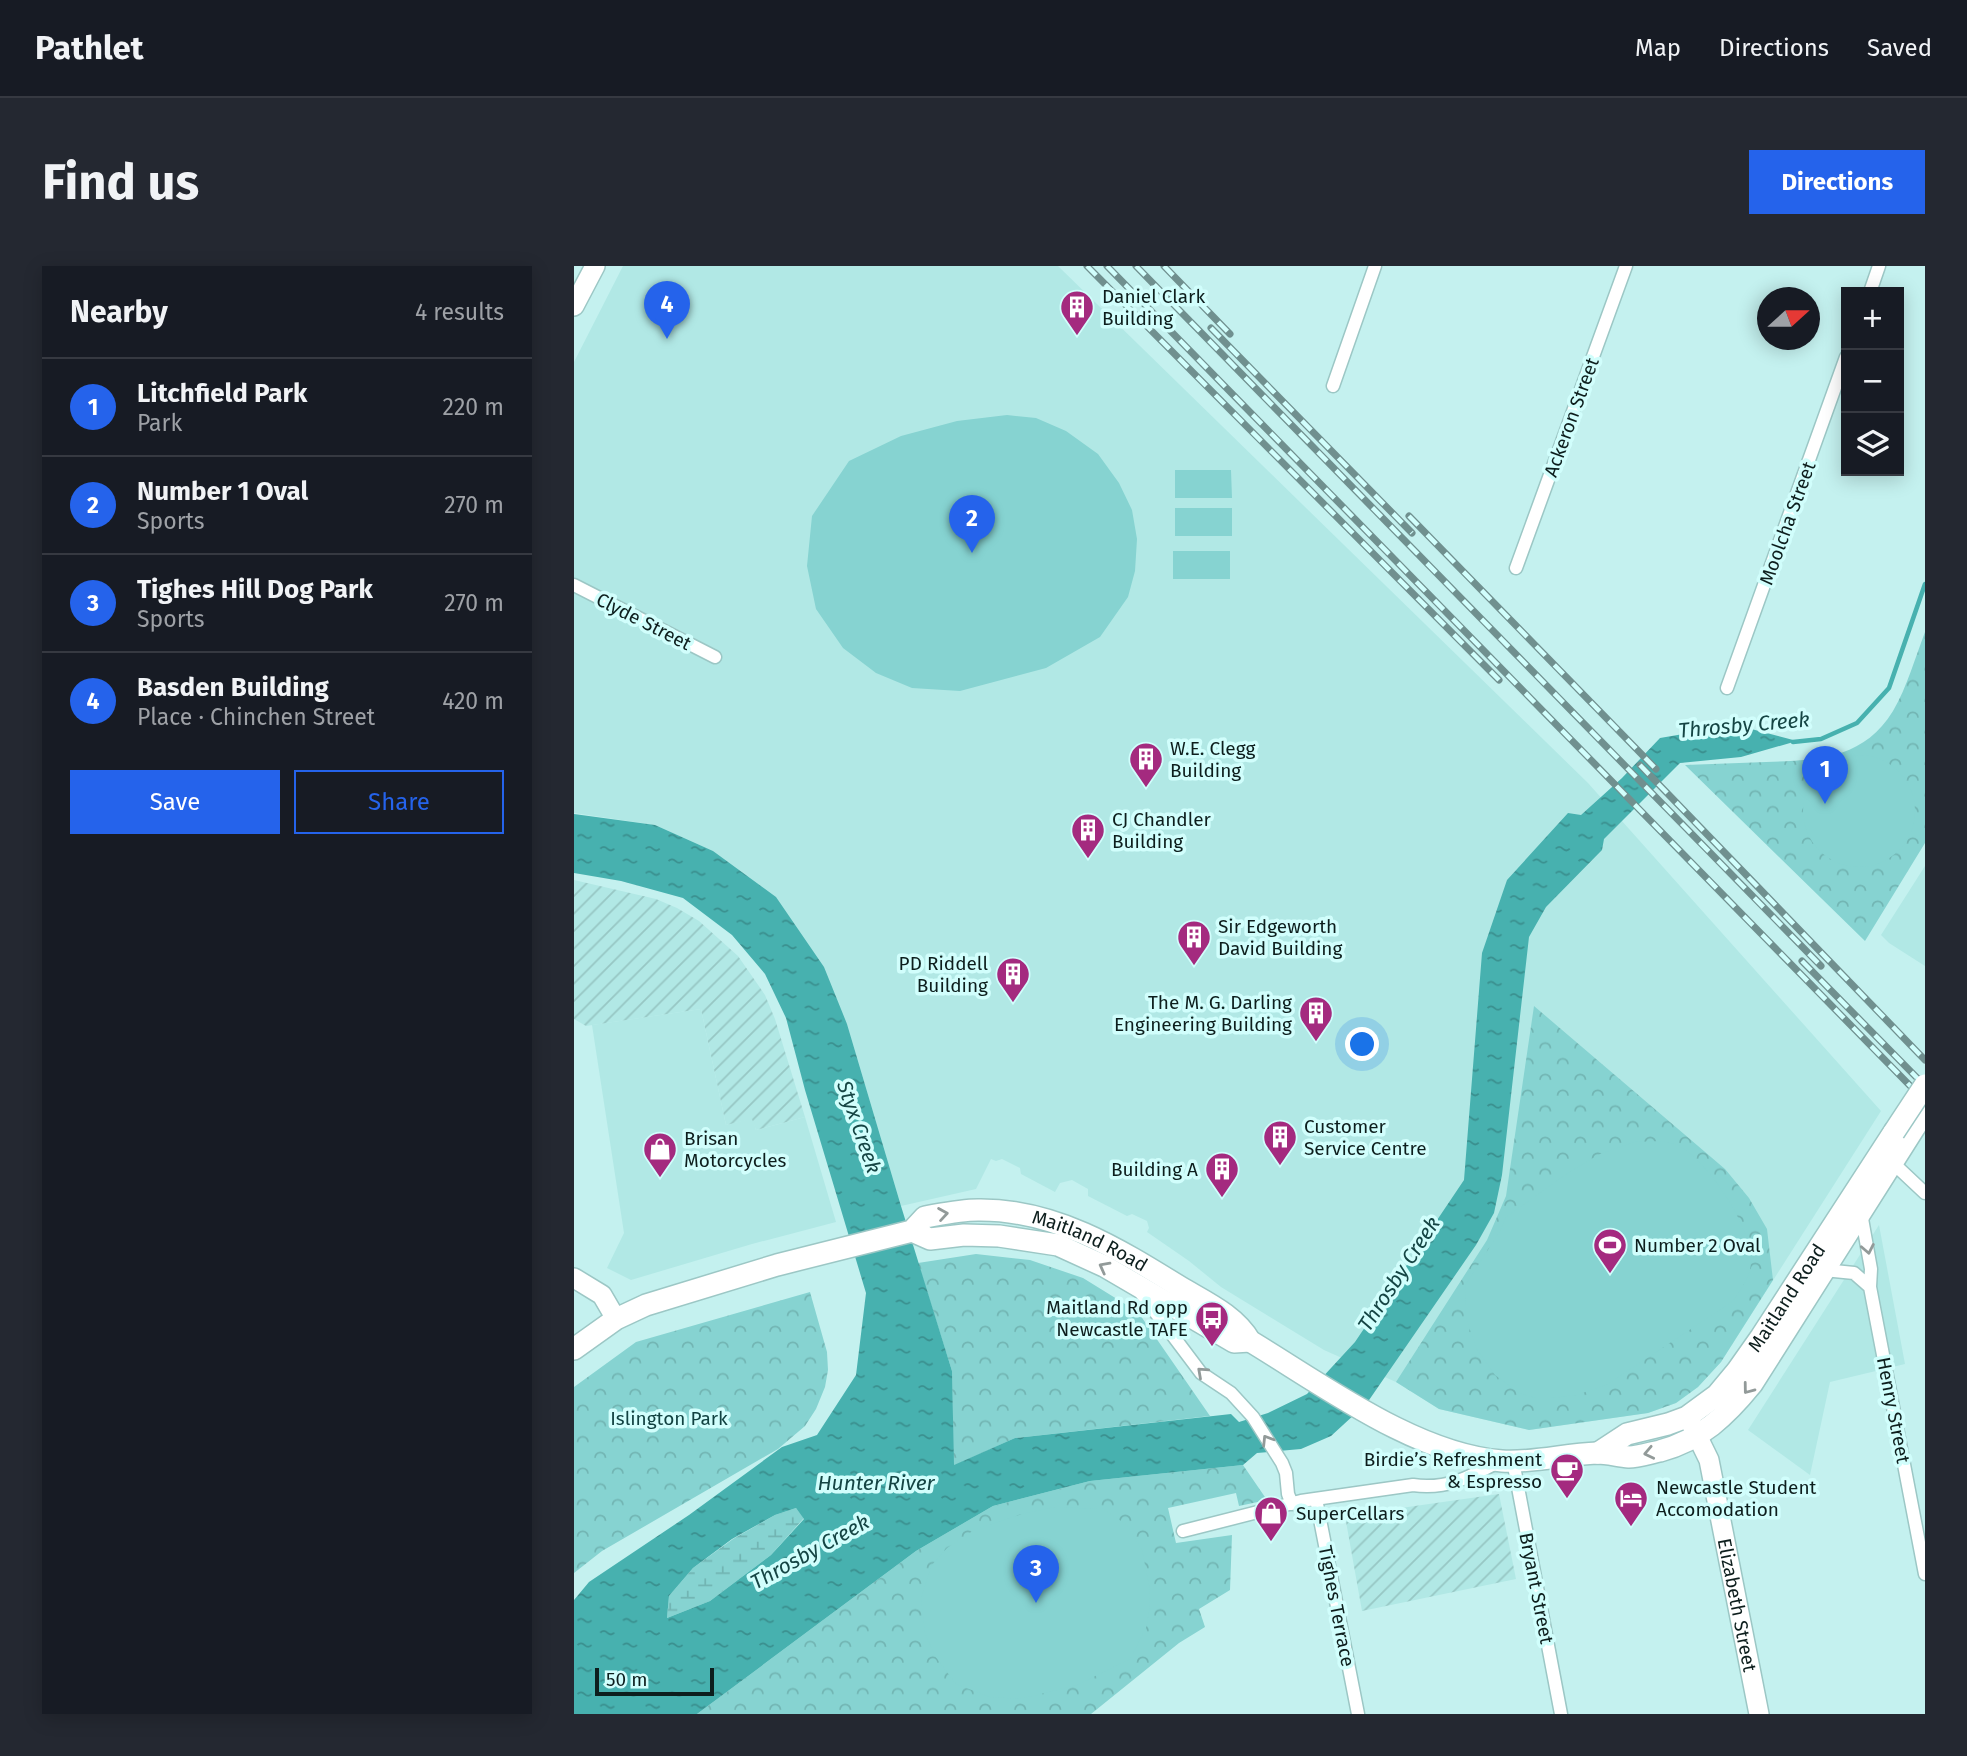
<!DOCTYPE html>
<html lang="en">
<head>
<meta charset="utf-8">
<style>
	:root { --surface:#171b24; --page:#242831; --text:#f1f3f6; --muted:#9ea1a6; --line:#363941; --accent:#2563eb }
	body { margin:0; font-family:"Fira Sans",sans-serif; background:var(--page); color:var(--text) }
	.controls { position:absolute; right:21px; top:21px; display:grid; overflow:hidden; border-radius:0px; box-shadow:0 4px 18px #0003 }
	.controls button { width:63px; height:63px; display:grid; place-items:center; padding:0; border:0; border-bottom:2px solid var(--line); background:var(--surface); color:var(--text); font:35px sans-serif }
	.compass { position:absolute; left:1183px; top:21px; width:63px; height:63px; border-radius:50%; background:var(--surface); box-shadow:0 4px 18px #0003; rotate:69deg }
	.scale { position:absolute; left:21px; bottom:18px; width:119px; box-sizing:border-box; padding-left:7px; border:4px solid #0d1e1d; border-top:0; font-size:19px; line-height:24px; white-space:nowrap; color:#0d1e1d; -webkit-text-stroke:5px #d1fefc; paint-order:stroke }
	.you { position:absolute; left:789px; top:779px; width:24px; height:24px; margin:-18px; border:5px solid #fff; border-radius:50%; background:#1a73e8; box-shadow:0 0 0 10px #1a73e833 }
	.badge { display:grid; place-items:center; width:46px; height:46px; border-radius:50%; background:var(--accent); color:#fff; font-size:23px; font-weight:700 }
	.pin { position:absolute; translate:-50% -58px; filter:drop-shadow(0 2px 4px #0008) }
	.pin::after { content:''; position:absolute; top:37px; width:24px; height:21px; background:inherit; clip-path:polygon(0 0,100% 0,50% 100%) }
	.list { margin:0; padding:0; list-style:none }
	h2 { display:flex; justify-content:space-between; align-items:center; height:91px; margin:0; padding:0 28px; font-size:30px }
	h2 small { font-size:23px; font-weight:400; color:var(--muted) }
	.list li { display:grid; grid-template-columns:46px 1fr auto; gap:21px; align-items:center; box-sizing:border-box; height:98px; padding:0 28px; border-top:2px solid var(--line) }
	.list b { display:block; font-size:26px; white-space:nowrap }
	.list p { margin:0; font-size:23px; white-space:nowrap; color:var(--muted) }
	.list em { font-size:23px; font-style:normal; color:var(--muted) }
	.actions { display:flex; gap:14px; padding:21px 28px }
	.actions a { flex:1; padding:16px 0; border:2px solid var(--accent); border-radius:0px; text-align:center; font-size:24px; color:var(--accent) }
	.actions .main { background:var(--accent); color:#fff }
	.icon { flex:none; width:38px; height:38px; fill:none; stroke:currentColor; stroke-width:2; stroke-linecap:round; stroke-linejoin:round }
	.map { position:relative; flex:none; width:1351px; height:1448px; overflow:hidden; border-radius:0px }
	header { display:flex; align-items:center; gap:42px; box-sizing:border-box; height:98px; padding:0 35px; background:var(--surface); border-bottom:2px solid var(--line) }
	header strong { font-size:33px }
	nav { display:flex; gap:38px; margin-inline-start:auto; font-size:24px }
	.intro { display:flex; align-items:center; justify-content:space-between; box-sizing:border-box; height:168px; padding:0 42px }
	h1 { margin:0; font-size:49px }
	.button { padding:18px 32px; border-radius:0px; background:var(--accent); color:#fff; font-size:24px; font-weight:700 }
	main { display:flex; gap:42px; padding:0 42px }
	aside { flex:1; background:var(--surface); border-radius:0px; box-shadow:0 4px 18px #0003 }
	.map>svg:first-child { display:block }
	.built { fill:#b1e8e5 }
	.industrial { fill:url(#industrial-furrows) }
	.wetland { fill:url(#wetland-marsh) }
	.park { fill:url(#park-crowns) }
	.garden { fill:#86d3d1 }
	.water { fill:url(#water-ripples); fill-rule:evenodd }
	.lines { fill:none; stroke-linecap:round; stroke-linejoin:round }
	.stream { stroke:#47b1af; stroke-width:4.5 }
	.street-casing { stroke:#9cc7c5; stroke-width:15 }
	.secondary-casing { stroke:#9cc7c5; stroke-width:22 }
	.primary-casing { stroke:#9cc7c5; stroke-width:24 }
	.street { stroke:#fff; stroke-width:12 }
	.secondary { stroke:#fff; stroke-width:19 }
	.primary { stroke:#fff; stroke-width:21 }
	.rail-casing { stroke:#70908f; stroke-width:7 }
	.rail { stroke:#d1fefc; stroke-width:4.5; stroke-dasharray:13; stroke-linecap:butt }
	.primary-bridge-casing { stroke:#9cc7c5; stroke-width:24; stroke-linecap:butt }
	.primary-bridge { stroke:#fff; stroke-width:21 }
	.oneway { stroke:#929a99 }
	.labels { text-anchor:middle; stroke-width:7; stroke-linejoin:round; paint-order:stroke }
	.poi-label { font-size:19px; fill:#0d1e1d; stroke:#d1fefc; text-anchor:start }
	.street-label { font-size:19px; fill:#0d1e1d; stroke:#d1fefc }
	.park-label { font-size:19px; fill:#114241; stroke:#d1fefc }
	.water-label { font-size:21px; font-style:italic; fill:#154544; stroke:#d1fefc }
</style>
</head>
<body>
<header>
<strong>Pathlet</strong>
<nav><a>Map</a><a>Directions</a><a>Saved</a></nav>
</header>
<div class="intro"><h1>Find us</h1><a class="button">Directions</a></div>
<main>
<aside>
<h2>Nearby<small>4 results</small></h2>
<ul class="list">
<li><span class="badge">1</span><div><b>Litchfield Park</b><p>Park</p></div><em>220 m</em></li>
<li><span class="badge">2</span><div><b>Number 1 Oval</b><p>Sports</p></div><em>270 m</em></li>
<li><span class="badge">3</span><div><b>Tighes Hill Dog Park</b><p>Sports</p></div><em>270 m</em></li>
<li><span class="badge">4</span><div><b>Basden Building</b><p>Place · Chinchen Street</p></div><em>420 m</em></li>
</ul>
<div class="actions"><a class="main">Save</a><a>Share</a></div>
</aside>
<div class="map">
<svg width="1351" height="1448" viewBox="0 0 1351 1448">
	<defs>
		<pattern id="industrial-furrows" width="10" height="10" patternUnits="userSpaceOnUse" patternTransform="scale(1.75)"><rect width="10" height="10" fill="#b1e8e5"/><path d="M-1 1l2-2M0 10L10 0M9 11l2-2" fill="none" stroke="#97c7c4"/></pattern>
		<pattern id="wetland-marsh" width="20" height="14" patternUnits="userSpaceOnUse" patternTransform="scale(1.75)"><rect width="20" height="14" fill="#86d3d1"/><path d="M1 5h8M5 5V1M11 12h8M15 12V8" fill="none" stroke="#72b5b3"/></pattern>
		<pattern id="park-crowns" width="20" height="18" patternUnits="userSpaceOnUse" patternTransform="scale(1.75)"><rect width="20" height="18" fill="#86d3d1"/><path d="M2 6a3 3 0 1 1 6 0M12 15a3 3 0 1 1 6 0" fill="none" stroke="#72b5b3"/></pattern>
		<pattern id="water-ripples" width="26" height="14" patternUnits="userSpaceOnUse" patternTransform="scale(1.75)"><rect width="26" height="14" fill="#47b1af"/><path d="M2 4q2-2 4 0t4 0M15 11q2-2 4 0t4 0" fill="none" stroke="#3a8f8e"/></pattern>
	</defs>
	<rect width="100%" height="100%" fill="#c4f1ef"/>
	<path class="built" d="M49 0H484L1014 517 1307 845 1147 1096 1124 1121 1102 1137 1074 1147 955 1164 865 1143 822 1116 750 1084 647 1021 615 995 573 966 575 962 573 955 558 948 553 950 514 930V923L498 914 486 917 481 926 447 908 446 902 428 893 422 895 417 893 402 923 327 940 273 758 139 585 81 559 0 547V96Z
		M1351 600V700L1315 677 1307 669Z
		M127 743 152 859 179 852 182 864 231 851 262 956 178 978 57 1014 33 1002 50 967 18 759Z
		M1305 959 1331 1098 1256 1116 1236 1209 1174 1164Z"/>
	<path class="industrial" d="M0 614 82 633 103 642 125 655 164 690 191 729 201 753 231 851 182 864 178 853 152 859 127 743 12 760 0 753Z
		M925 1228 942 1313 788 1345 771 1250Z"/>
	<path class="wetland" d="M222 1242 230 1252 197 1289 136 1335 93 1352 95 1330 119 1302 159 1273 201 1249Z"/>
	<path class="park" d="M1351 366V577L1291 675 1111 499C1138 498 1165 497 1192 496 1242 494 1289 494 1319 445 1333 421 1341 392 1351 366Z
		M960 740 1151 903 1175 932 1193 963 1199 1014 1147 1096 1124 1121 1102 1137 1074 1147 955 1164 865 1143 822 1116 913 974 932 930Z
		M402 988 456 994 509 1012 564 1046 636 1150 441 1172 379 1200 378 1105 344 997Z
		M236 1026 253 1086 254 1104 251 1121 242 1143 231 1160 204 1183 28 1285 0 1307V1121L62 1076Z
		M669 1199 693 1234 665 1240 662 1227 594 1242 602 1277 658 1269 656 1324 625 1343 631 1361 605 1377 517 1448H123L342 1285 419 1240 516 1215Z"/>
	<path class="garden" d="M433 149 462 152 492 165 524 188 545 217 558 244 563 273 561 305 554 331 526 371 472 402 386 425 338 422 302 407 269 382 242 343 233 300 238 250 275 195 327 170 383 155Z
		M601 204H657L658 232H601Z
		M601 242H658V270H601Z
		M599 285H656V313H599Z
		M1229 545a56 56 0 1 1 112 0a56 56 0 1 1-112 0Z
		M1088 875C1094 876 1099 877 1104 879 1134 895 1179 962 1177 997 1176 1012 1167 1023 1159 1035L1034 1118 1003 1129 977 1132H962L945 1127 921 1109 902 1082 891 1049 892 1018 926 965 932 951 994 907 1026 888 1060 876Z
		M480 1241 529 1243 553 1259 568 1284 575 1319 576 1341 572 1362 556 1393 503 1419 446 1433 416 1431 382 1418 361 1390 351 1367 347 1333 357 1300 373 1282 400 1264 448 1248Z"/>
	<path class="water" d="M1162 459 1223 475 1167 491 1106 497 1030 573 1028 584 972 641 955 671 928 909 920 947 902 979 793 1137 757 1170 727 1183 683 1187 669 1199 516 1215 419 1240 342 1285 123 1448H0V1334L15 1316 115 1249 208 1181 243 1169 282 1109 292 1027 231 824 212 752 191 708 158 669 109 632 47 615 0 607V548L81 559 139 585 202 631 250 701 273 758 327 940 378 1105 380 1199 441 1172 657 1148 665 1156 694 1147 733 1128 781 1076 890 914 908 687 933 614 994 547 1007 549 1048 512 1086 472ZM222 1242 230 1253 197 1289 136 1335 93 1352 95 1330 119 1302 158 1273 201 1249Z"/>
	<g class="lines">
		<path class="stream" d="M1219 476 1247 473 1283 457 1315 422 1351 318"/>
		<g class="street-casing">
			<path id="street" d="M1296 26 1305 0
				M759 120 801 0
				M942 302 1052 0
				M0 319 141 391
				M1153 422 1272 91
				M1319 897 1351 927
				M1287 947 1297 1003 1296 1021 1351 1308
				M1250 1004 1280 1007 1296 1021
				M566 1026 627 1107 657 1127 679 1151 708 1197 712 1207 714 1228 718 1238
				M939 1195 987 1448
				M742 1233 784 1448
				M609 1265 727 1235 839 1219C872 1224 896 1211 924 1196"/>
		</g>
		<g class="secondary-casing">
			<g id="secondary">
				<path d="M0 40 21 0"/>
				<path d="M0 1012 28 1029 42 1053"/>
				<path id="s1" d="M1116 1155 1135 1194 1185 1448"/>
			</g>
		</g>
		<g class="primary-casing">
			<g id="primary">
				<path d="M338 965 356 973 390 969 425 970 484 979 530 1000 660 1076 676 1075"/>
				<path id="s2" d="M0 1083 42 1053 72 1039 203 999 338 965 351 951C368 948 386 944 404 944 480 943 543 982 606 1021 631 1036 661 1049 676 1075 749 1119 843 1189 928 1195 960 1197 991 1188 1023 1187 1033 1187 1044 1190 1055 1191 1064 1191 1076 1187 1086 1185 1127 1174 1152 1150 1178 1118L1351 845"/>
				<path id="s3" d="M1024 1187 1053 1168 1094 1158 1113 1151 1143 1129 1163 1105 1187 1071 1320 866"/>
			</g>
		</g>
		<use href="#street" class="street"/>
		<use href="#secondary" class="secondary"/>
		<use href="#primary" class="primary"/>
		<g class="rail-casing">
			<path id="rail" d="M513 0 925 414
				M533 0 1351 835
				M562 0 1247 700
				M590 0 656 68
				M637 62 838 267
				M835 250 1082 503
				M1066 499 1351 794
				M1228 695 1351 820"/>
		</g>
		<use href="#rail" class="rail"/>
		<g class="primary-bridge-casing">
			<path id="primary-bridge" d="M1320 866 1351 819"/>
		</g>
		<use href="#primary-bridge" class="primary-bridge"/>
	</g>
	<defs><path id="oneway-chevron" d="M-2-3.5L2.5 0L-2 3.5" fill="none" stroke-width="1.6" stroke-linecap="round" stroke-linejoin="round" transform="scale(1.75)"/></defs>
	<g class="oneway">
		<use href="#oneway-chevron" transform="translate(369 948) rotate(-9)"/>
		<use href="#oneway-chevron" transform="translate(1294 983) rotate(79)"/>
		<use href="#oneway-chevron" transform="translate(530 1001) rotate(-152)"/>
		<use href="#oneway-chevron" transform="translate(628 1106) rotate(-138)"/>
		<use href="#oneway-chevron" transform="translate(1174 1123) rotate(127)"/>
		<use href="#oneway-chevron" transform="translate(693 1174) rotate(-122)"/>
		<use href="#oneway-chevron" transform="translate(1075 1187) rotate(168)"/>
	</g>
	<defs>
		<g id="building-pin" transform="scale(1.75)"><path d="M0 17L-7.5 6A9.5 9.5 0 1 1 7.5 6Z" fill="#a42a7f" stroke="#d1fefc"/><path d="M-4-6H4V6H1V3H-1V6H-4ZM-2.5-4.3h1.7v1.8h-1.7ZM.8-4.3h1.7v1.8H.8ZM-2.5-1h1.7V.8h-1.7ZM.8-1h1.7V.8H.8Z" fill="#fff"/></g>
		<g id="shop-pin" transform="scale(1.75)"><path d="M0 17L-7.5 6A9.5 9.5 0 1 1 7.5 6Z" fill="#a42a7f" stroke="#d1fefc"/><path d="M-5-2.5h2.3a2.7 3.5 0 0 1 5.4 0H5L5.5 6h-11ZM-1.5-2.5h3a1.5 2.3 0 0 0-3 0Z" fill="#fff"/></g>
		<g id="stadium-pin" transform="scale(1.75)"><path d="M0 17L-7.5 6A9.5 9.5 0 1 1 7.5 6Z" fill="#a42a7f" stroke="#d1fefc"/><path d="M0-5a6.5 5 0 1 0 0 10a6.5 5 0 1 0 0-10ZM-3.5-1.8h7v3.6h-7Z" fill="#fff"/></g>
		<g id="bus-pin" transform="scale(1.75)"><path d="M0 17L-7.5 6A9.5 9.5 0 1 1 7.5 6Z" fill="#a42a7f" stroke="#d1fefc"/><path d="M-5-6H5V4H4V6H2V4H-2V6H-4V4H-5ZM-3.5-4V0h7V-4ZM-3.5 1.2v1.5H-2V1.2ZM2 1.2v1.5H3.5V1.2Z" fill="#fff"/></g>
		<g id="cafe-pin" transform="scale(1.75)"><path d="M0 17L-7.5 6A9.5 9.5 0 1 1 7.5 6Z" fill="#a42a7f" stroke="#d1fefc"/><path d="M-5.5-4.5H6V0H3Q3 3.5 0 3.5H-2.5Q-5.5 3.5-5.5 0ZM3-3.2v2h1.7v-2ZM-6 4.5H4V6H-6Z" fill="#fff"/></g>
		<g id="hotel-pin" transform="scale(1.75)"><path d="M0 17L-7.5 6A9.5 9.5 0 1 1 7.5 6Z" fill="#a42a7f" stroke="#d1fefc"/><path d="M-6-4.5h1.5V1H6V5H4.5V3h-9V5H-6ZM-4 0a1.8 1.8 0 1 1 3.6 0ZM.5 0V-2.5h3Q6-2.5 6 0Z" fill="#fff"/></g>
	</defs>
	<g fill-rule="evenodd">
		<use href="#building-pin" x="503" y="41"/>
		<use href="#building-pin" x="572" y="493"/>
		<use href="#building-pin" x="514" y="564"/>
		<use href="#building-pin" x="620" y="671"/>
		<use href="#building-pin" x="439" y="708"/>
		<use href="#building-pin" x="742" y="747"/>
		<use href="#building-pin" x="706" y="871"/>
		<use href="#shop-pin" x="86" y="883"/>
		<use href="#building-pin" x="648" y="903"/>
		<use href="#stadium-pin" x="1036" y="979"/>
		<use href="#bus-pin" x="638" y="1052"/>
		<use href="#cafe-pin" x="993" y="1204"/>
		<use href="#hotel-pin" x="1057" y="1232"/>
		<use href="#shop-pin" x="697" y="1247"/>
	</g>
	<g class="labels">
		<g class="poi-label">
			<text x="528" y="37">Daniel Clark<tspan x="528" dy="22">Building</tspan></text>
			<text x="596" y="489">W.E. Clegg<tspan x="596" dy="22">Building</tspan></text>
			<text x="538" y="560">CJ Chandler<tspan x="538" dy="22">Building</tspan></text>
			<text x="644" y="667">Sir Edgeworth<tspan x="644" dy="22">David Building</tspan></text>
			<text x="414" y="704" text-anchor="end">PD Riddell<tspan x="414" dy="22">Building</tspan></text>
			<text x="718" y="743" text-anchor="end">The M. G. Darling<tspan x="718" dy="22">Engineering Building</tspan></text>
			<text x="730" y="867">Customer<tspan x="730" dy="22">Service Centre</tspan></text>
			<text x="110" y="879">Brisan<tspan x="110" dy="22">Motorcycles</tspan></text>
			<text x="624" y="910" text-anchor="end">Building A</text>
			<text x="1060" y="986">Number 2 Oval</text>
			<text x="614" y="1048" text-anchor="end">Maitland Rd opp<tspan x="614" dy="22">Newcastle TAFE</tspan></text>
			<text x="968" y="1200" text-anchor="end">Birdie’s Refreshment<tspan x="968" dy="22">&amp; Espresso</tspan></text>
			<text x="1082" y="1228">Newcastle Student<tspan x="1082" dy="22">Accomodation</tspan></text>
			<text x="722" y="1254">SuperCellars</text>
		</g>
		<g class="street-label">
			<text transform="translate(997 151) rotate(-70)" y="7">Ackeron Street</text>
			<text transform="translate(1213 257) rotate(-70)" y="7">Moolcha Street</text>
			<text transform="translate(70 355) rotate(27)" y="7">Clyde Street</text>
			<text dy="7" stroke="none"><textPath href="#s2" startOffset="551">Maitland Road</textPath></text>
			<text dy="7" stroke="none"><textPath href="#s3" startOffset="254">Maitland Road</textPath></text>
			<text transform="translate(1320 1144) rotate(79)" y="7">Henry Street</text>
			<text transform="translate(963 1322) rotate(79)" y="7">Bryant Street</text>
			<text dy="7" stroke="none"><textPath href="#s1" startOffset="191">Elizabeth Street</textPath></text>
			<text transform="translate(763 1340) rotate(79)" y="7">Tighes Terrace</text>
		</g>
		<g class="park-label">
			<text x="95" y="1159">Islington Park</text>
		</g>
		<g class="water-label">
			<text transform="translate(1170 459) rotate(-5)" y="7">Throsby Creek</text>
			<text transform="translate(285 861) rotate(71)" y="7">Styx Creek</text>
			<text transform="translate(825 1008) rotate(-57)" y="7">Throsby Creek</text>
			<text x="302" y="1224">Hunter River</text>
			<text transform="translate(236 1286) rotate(-29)" y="7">Throsby Creek</text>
		</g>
	</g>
</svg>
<div class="controls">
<button>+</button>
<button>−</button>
<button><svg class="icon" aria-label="layers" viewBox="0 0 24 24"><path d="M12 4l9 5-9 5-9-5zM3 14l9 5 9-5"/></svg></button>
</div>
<svg class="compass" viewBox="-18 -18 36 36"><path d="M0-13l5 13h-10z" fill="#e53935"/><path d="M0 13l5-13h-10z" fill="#9ea1a6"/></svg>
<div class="scale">50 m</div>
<div class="you"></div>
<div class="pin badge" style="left:1251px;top:538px">1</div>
<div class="pin badge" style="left:398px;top:287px">2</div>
<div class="pin badge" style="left:462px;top:1337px">3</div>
<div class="pin badge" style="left:93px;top:73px">4</div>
</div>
</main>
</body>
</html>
